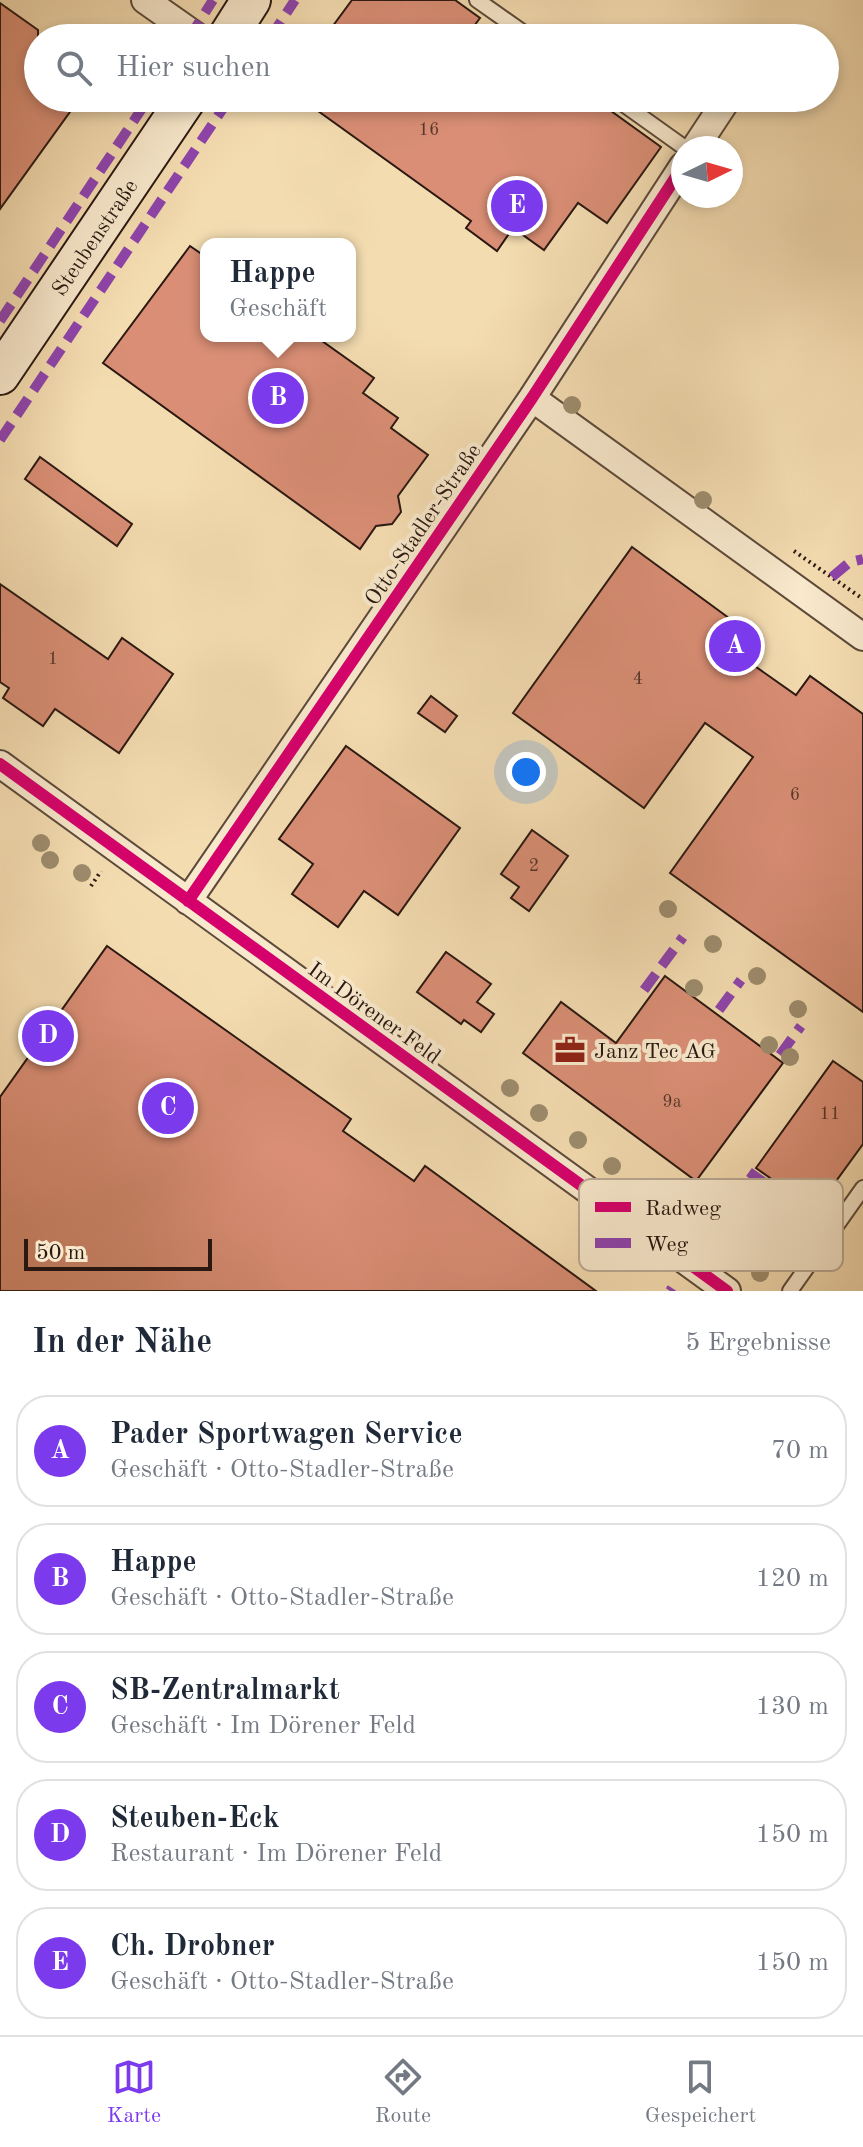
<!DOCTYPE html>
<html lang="de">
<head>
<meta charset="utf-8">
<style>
	:root { --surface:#fff; --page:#f6f6f7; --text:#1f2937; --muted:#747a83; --line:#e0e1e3; --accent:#7c3aed }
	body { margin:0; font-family:"Old Standard TT",serif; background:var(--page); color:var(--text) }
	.compass { position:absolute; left:671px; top:136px; width:72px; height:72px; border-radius:50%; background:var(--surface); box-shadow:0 4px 12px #0003; rotate:85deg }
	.scale { position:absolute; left:24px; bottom:20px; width:188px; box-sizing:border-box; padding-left:8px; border:4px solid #2a1811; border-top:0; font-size:22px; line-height:28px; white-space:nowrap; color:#2a1811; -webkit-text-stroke:6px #f8e8cc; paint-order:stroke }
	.you { position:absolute; left:526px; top:772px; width:28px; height:28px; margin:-20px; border:6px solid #fff; border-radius:50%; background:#1a73e8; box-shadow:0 0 0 12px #1a73e833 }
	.badge { display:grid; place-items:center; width:52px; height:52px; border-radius:50%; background:var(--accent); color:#fff; font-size:26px; font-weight:700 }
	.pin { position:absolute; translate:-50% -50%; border:4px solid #fff; box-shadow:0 2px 8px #0006 }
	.popup { position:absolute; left:200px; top:238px; width:156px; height:104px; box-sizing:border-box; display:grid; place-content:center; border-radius:16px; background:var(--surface); filter:drop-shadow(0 2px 6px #0005); font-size:26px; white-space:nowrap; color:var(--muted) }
	.popup b { font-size:30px; color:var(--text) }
	.popup::after { content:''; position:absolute; left:50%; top:100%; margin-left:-16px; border:16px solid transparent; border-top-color:var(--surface) }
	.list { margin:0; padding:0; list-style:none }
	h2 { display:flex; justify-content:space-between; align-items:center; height:104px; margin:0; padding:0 32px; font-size:34px }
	h2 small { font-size:26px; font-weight:400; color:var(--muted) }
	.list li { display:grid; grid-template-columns:52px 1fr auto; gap:24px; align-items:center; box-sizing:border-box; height:112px; margin:0 16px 16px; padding:0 16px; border:2px solid var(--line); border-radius:32px }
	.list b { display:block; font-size:30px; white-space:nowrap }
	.list p { margin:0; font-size:26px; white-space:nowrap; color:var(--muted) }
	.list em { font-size:26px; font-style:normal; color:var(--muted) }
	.icon { flex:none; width:44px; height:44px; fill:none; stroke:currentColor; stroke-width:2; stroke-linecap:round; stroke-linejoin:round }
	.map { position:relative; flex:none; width:863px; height:1291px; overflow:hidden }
	.search { position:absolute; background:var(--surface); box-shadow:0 4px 12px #0003; left:24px; right:24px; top:24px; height:88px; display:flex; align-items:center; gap:20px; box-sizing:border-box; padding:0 28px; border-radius:44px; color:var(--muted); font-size:30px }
	.sheet { height:744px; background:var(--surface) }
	nav { display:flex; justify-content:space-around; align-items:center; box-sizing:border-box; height:112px; border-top:2px solid var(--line); background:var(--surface); font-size:22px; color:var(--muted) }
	nav a { display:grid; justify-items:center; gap:4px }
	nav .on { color:var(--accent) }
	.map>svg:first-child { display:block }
	.building { fill:#d98e75; stroke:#2a1811; stroke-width:2 }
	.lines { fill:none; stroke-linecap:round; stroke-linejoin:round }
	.lane-casing { stroke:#5c4939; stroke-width:18 }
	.street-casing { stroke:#5c4939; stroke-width:30 }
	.secondary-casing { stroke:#2a1811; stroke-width:42 }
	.path { stroke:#2a1811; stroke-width:4; stroke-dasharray:2 4; stroke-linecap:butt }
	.lane { stroke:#f8e8cc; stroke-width:14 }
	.street { stroke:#f8e8cc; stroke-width:26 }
	.secondary { stroke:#f8e8cc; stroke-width:38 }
	.quiet { stroke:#8e44ad; stroke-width:10; stroke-dasharray:20 10; stroke-linecap:butt }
	.cycleway-casing { stroke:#f8e8cc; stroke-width:17 }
	.cycleway { stroke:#d6006c; stroke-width:12 }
	.tree { fill:#9d8c6d }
	.labels { text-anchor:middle; stroke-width:8; stroke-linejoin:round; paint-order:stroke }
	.number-label { font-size:18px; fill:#56362a }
	.street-label { font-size:22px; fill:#2a1811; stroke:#f8e8cc }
	.poi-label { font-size:22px; fill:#2a1811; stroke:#f8e8cc; text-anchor:start }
	.key { fill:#f8e8cc; stroke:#baaa94; stroke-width:2 }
	.key-label { font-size:22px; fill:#2a1811 }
</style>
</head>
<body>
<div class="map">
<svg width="863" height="1291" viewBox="0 0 863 1291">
	<rect width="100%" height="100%" fill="#f4dcb1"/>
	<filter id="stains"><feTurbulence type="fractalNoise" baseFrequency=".0025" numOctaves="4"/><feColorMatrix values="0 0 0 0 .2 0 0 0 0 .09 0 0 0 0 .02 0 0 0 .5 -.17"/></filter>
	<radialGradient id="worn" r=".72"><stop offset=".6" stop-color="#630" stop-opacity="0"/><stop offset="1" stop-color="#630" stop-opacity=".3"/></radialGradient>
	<path class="building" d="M352 0H455L480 18 465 38H324Z
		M0 3 38 30V98H80L0 209Z
		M300 98H593L661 147 607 223 578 203 544 250 513 228 497 251 466 228 471 221Z
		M190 246 206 257V336H315L374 378 363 393 398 418 391 428 428 455 398 496 401 512 392 524 376 526 360 549 103 363Z
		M40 457 132 524 117 546 25 479Z
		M632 547 763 643 749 662 796 695 810 676 863 714V1012L670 873 753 757 705 723 644 808 513 713Z
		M0 584 108 659 122 638 173 674 119 753 55 709 43 726 3 698 9 688 0 682Z
		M431 696 457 716 445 732 418 713Z
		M346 746 460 828 398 915 364 891 338 927 292 894 313 864 279 839Z
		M532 830 568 856 529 911 511 898 519 887 501 874Z
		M107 946 351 1119 343 1131 414 1181 425 1166 596 1291H0V1097Z
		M446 952 491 984 477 1002 494 1014 481 1032 464 1020 461 1024 417 992Z
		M665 976 783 1063 696 1181 523 1053 561 1002 616 1043Z
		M833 1061 863 1082V1144L815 1210 756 1168Z"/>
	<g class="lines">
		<g class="lane-casing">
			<path id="lane" d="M477 0 531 38
				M615 98 685 148
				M790 1291 863 1188"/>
		</g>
		<g class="street-casing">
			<path id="street" d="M145 0 199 38
				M695 148 728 98
				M532 398 863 637
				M0 764 727 1291
				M188 901 532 398 683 166"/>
		</g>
		<g class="secondary-casing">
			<path id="secondary" d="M227 38 251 0
				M0 375 187 98"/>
		</g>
		<path class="path" d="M794 551 863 599
			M91 886 101 871
			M739 1255 746 1245"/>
		<use href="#lane" class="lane"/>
		<use href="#street" class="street"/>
		<use href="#secondary" class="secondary"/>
		<path class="quiet" d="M189 38 213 0
			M270 38 295 0
			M0 321 149 98
			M0 440 230 98
			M832 577 850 562 863 559
			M644 990 683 937
			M719 1010 741 980
			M780 1055 801 1026
			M749 1172 833 1231
			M746 1245 781 1195
			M733 1264 739 1255
			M670 1291 672 1288"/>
		<g class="cycleway-casing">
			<path id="cycleway" d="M0 764 727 1291
				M188 901 532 398 683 166"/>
		</g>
		<use href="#cycleway" class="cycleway"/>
	</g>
	<g class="tree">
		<circle cx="572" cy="405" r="9"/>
		<circle cx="703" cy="500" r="9"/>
		<circle cx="41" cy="843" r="9"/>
		<circle cx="50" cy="860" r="9"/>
		<circle cx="82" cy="873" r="9"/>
		<circle cx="668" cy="909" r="9"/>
		<circle cx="713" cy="944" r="9"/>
		<circle cx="757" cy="976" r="9"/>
		<circle cx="694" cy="988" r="9"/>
		<circle cx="798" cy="1009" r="9"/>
		<circle cx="769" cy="1045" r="9"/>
		<circle cx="790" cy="1057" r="9"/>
		<circle cx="510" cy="1088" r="9"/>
		<circle cx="539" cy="1113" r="9"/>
		<circle cx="578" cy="1140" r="9"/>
		<circle cx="612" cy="1166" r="9"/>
		<circle cx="651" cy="1192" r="9"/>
		<circle cx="740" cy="1197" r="9"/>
		<circle cx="786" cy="1217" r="9"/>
		<circle cx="687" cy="1219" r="9"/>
		<circle cx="723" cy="1243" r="9"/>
		<circle cx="785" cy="1246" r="9"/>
		<circle cx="760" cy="1273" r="9"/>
	</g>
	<defs>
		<g id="office-bare" transform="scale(2.4)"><path d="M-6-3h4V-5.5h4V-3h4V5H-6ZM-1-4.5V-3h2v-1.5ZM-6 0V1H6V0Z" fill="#8f2418" stroke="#f8e8cc" stroke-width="2.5" paint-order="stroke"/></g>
	</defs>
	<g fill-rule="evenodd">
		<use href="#office-bare" x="570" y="1050"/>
	</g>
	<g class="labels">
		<g class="number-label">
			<text x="429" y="135">16</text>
			<text x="53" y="664">1</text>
			<text x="638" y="684">4</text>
			<text x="795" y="800">6</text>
			<text x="534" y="871">2</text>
			<text x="672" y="1107">9a</text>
			<text x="830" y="1119">11</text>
		</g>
		<g class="street-label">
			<text transform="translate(94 237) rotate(-56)" y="8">Steubenstraße</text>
			<text transform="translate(422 524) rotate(-56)" y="8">Otto-Stadler-Straße</text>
			<text transform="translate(375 1012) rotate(36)" y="8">Im Dörener Feld</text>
		</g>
		<g class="poi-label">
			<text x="594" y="1058">Janz Tec AG</text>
		</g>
	</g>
	<rect x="579" y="1179" width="264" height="92" rx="12" class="key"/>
	<rect x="595" y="1202" width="36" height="10" fill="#d6006c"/>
	<rect x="595" y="1238" width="36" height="10" fill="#8e44ad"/>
	<g class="key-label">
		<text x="645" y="1215">Radweg</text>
		<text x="645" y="1251">Weg</text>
	</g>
	<rect width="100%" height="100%" filter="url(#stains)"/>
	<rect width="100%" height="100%" fill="url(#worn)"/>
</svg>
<svg class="compass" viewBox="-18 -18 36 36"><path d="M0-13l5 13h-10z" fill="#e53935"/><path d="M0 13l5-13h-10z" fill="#747a83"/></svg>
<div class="scale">50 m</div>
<div class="you"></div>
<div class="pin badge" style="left:735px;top:646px">A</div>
<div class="pin badge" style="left:278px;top:398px">B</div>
<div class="popup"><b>Happe</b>Geschäft</div>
<div class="pin badge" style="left:168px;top:1108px">C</div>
<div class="pin badge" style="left:48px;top:1036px">D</div>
<div class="pin badge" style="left:517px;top:206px">E</div>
<div class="search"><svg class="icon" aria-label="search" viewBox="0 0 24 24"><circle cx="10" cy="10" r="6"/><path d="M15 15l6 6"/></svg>Hier suchen</div>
</div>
<section class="sheet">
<h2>In der Nähe<small>5 Ergebnisse</small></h2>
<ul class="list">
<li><span class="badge">A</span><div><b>Pader Sportwagen Service</b><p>Geschäft · Otto-Stadler-Straße</p></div><em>70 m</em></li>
<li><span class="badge">B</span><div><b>Happe</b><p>Geschäft · Otto-Stadler-Straße</p></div><em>120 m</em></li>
<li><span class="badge">C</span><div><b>SB-Zentralmarkt</b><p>Geschäft · Im Dörener Feld</p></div><em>130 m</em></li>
<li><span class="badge">D</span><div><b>Steuben-Eck</b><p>Restaurant · Im Dörener Feld</p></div><em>150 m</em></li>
<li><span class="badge">E</span><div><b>Ch. Drobner</b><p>Geschäft · Otto-Stadler-Straße</p></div><em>150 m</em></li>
</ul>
</section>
<nav>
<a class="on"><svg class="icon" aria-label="map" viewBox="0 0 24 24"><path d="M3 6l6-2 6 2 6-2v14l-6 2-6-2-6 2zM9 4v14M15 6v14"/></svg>Karte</a>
<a><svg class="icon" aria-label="directions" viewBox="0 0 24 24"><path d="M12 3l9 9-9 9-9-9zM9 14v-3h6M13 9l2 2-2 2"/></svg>Route</a>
<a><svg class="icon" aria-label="saved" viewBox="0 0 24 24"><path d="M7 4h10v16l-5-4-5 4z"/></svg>Gespeichert</a>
</nav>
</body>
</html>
